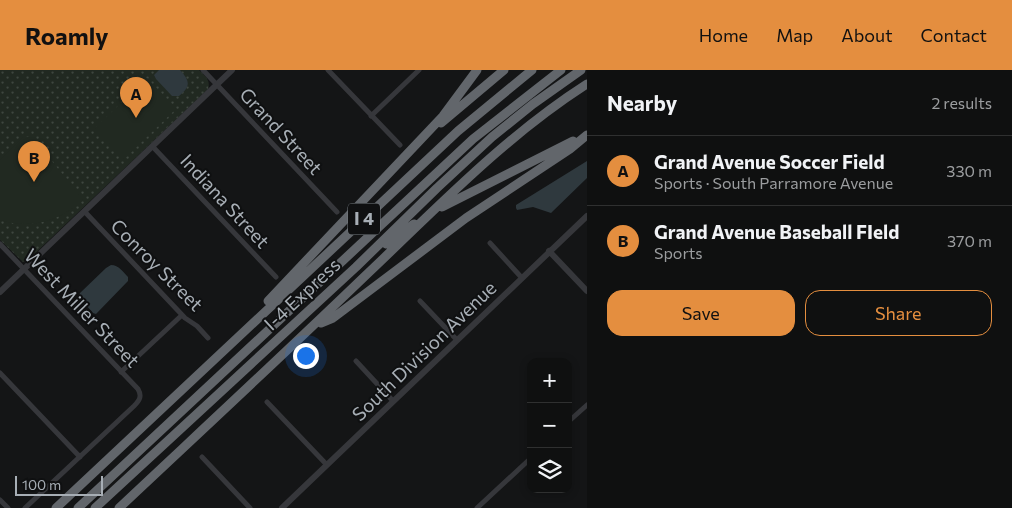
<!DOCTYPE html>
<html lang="en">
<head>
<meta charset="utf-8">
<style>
	:root { --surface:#0f1010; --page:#1d1e1e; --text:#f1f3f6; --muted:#9b9d9f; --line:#2f3030; --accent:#e48e3f }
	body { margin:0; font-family:Commissioner,sans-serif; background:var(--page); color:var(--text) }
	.controls { position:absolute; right:15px; bottom:15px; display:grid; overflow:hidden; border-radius:10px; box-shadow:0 2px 8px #0003 }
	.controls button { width:45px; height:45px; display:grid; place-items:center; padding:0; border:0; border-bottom:1px solid var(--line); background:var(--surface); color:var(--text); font:25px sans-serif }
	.scale { position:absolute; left:15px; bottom:12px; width:88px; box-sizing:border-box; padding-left:5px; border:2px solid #a7aeb5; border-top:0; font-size:14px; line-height:18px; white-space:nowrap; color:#a7aeb5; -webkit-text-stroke:4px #0f1011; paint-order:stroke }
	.you { position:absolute; left:305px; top:285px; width:18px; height:18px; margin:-12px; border:4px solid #fff; border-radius:50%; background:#1a73e8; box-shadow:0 0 0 8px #1a73e833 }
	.badge { display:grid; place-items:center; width:32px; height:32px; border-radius:50%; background:var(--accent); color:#111; font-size:16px; font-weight:700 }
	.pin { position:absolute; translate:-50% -41px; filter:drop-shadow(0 1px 2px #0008) }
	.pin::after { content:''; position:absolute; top:26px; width:18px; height:15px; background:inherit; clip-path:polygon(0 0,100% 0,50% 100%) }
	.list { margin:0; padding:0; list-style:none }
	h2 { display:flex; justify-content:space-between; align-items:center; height:65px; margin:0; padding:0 20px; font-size:21px }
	h2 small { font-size:16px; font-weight:400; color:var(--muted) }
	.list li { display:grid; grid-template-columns:32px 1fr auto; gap:15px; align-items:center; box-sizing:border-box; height:70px; padding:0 20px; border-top:1px solid var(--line) }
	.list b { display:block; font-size:19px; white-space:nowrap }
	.list p { margin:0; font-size:16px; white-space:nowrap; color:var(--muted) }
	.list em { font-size:16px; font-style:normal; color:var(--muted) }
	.actions { display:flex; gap:10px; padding:15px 20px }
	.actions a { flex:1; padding:11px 0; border:1px solid var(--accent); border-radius:15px; text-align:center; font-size:18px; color:var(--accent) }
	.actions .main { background:var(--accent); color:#111 }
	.icon { flex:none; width:28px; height:28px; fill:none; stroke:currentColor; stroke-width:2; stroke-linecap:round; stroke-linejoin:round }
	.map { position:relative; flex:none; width:587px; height:438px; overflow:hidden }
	header { display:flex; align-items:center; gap:30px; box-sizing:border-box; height:70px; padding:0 25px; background:var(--accent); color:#111 }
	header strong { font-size:24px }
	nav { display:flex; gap:28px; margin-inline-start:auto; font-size:18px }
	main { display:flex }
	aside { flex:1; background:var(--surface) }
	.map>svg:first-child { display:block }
	.park { fill:url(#park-dots) }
	.pitch { fill:#212921 }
	.water { fill:#2f393e }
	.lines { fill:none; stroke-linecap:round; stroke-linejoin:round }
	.minor { stroke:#36373b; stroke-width:5 }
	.tertiary { stroke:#36373b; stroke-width:6 }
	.motorway { stroke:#62666b; stroke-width:9 }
	.labels { text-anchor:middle; stroke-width:4; stroke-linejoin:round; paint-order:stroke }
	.shield { fill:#0f1011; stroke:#797f84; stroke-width:1 }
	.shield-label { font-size:18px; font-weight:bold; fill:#a7aeb5 }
	.street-label { font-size:19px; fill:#a7aeb5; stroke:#0f1011 }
</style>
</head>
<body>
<header>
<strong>Roamly</strong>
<nav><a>Home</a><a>Map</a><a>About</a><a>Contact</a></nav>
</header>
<main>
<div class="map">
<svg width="587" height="438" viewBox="0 0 587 438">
	<defs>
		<pattern id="park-dots" width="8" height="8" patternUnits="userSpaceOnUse" patternTransform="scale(1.25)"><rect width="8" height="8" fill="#212921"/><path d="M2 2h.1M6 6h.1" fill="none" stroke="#3e463f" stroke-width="1.8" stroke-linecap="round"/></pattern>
	</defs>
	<rect width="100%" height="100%" fill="#141516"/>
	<path class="park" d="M0 0H199C205 6 211 10 208 19L27 191 23 192 0 170Z"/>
	<path class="pitch" d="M147 8 176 39 124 89 95 58Z
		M23 67H29L51 90 83 130C60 151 30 160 0 150V90Z"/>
	<path class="water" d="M159 0H180C190 11 191 16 179 26H172L156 9 154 5Z
		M587 91V108L551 143 533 137 517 140 516 138V135Z
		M111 195C119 195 123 202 128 207V211L96 244 93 243 79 227 80 223 106 198Z"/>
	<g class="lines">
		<path class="minor" d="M203 0 337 142
			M328 0 400 75
			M371 46 419 0
			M153 77 276 207
			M85 142 185 248 197 256 208 268
			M490 173 522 208
			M0 174 138 319C142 326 140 330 134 336L25 438
			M420 231 457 270
			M356 291 393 331
			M121 302 182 245
			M0 303 80 387
			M267 332 327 395
			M568 352 587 335
			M202 387 250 438
			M0 430 8 438
			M477 438 531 388"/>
		<path class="tertiary" d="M549 181 587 221
			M0 222 232 0
			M282 438 587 146"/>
		<path class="motorway" d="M441 53 504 0
			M442 137 573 71
			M386 174 414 154
			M268 231 443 46 477 0
			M321 253 333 248 466 148 570 79 587 65
			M56 438 458 61 532 0
			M78 438 473 69 561 0
			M95 438 356 197 437 118 492 67 533 34 581 0
			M119 438C201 361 283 285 364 207 435 140 504 67 587 14"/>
	</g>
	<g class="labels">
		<rect class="shield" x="348" y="133.5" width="32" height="31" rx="4"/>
		<g class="shield-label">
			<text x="364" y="155">I 4</text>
		</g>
		<g class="street-label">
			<text transform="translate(281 61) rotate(47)" y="7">Grand Street</text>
			<text transform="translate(225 131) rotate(47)" y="7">Indiana Street</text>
			<text transform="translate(157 195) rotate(45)" y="7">Conroy Street</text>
			<text transform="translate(302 224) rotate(-43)" y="7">I-4 Express</text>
			<text transform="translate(82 238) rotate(46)" y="7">West Miller Street</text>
			<text transform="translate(424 281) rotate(-44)" y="7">South Division Avenue</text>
		</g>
	</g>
</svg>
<div class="controls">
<button>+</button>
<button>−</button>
<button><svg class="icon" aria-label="layers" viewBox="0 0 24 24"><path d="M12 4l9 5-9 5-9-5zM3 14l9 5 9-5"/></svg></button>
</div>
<div class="scale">100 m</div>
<div class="you"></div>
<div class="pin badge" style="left:136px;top:48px">A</div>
<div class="pin badge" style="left:34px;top:112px">B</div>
</div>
<aside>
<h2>Nearby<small>2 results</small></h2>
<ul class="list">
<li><span class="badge">A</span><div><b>Grand Avenue Soccer Field</b><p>Sports · South Parramore Avenue</p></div><em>330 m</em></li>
<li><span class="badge">B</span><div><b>Grand Avenue Baseball FIeld</b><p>Sports</p></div><em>370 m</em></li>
</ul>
<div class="actions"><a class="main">Save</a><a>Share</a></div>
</aside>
</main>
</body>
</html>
